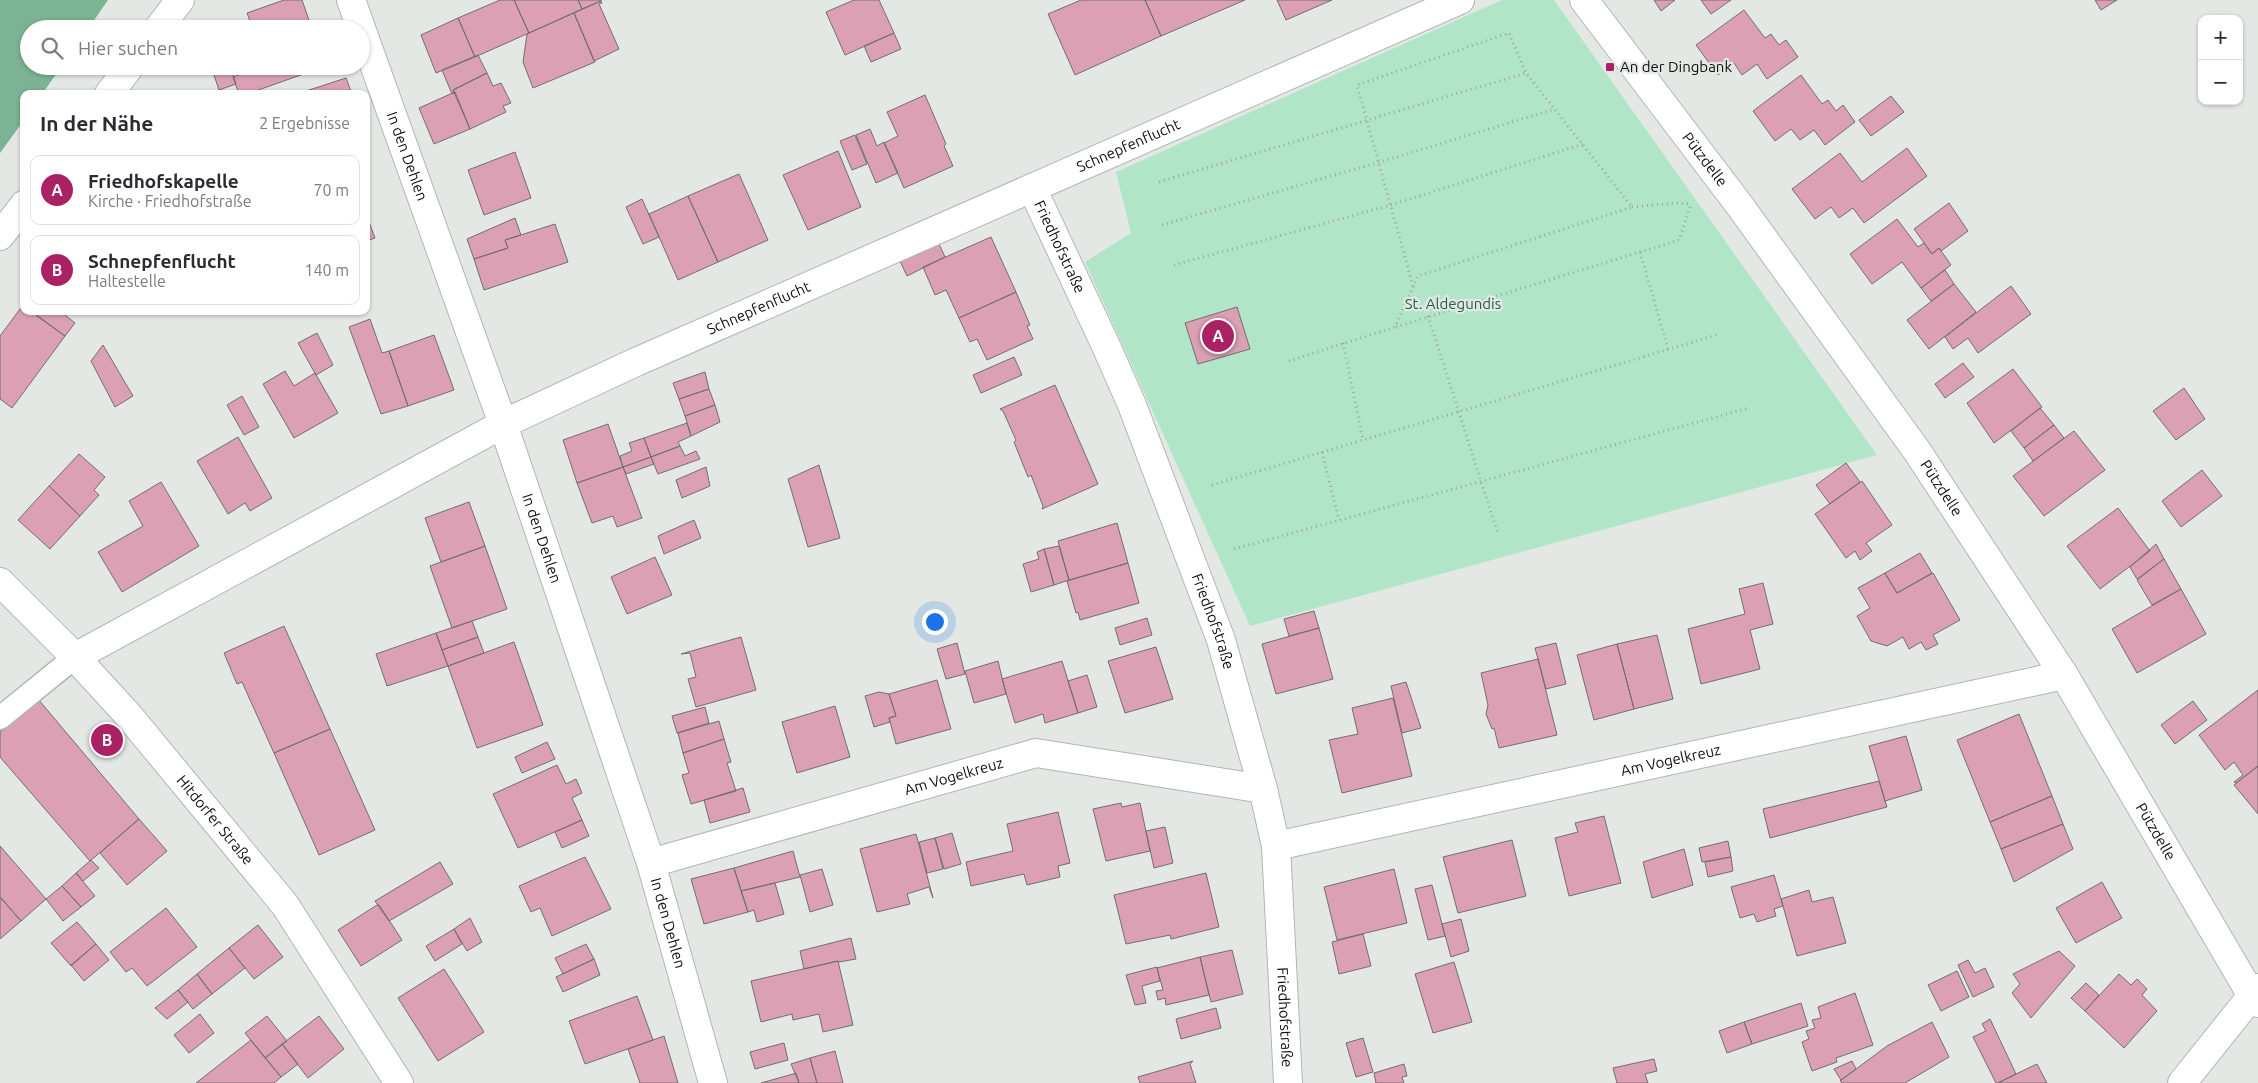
<!DOCTYPE html>
<html lang="de">
<head>
<meta charset="utf-8">
<style>
	:root { --surface:#fff; --page:#f2f2f3; --text:#2b2b33; --muted:#7c7c81; --line:#e1e1e2; --accent:#aa2164 }
	body { margin:0; font-family:Ubuntu,sans-serif; background:var(--page); color:var(--text) }
	.controls { position:absolute; right:15px; top:15px; display:grid; overflow:hidden; border-radius:10px; box-shadow:0 1px 4px #0004 }
	.controls button { width:45px; height:45px; display:grid; place-items:center; padding:0; border:0; border-bottom:1px solid var(--line); background:var(--surface); color:var(--text); font:25px sans-serif }
	.you { position:absolute; left:934px; top:621px; width:18px; height:18px; margin:-12px; border:4px solid #fff; border-radius:50%; background:#1a73e8; box-shadow:0 0 0 8px #1a73e833 }
	.badge { display:grid; place-items:center; width:32px; height:32px; border-radius:50%; background:var(--accent); color:#fff; font-size:16px; font-weight:700 }
	.pin { position:absolute; translate:-50% -50%; border:2px solid #fff; box-shadow:0 1px 5px #0006 }
	.list { margin:0; padding:0; list-style:none }
	h2 { display:flex; justify-content:space-between; align-items:center; height:65px; margin:0; padding:0 20px; font-size:21px }
	h2 small { font-size:16px; font-weight:400; color:var(--muted) }
	.list li { display:grid; grid-template-columns:32px 1fr auto; gap:15px; align-items:center; box-sizing:border-box; height:70px; margin:0 10px 10px; padding:0 10px; border:1px solid var(--line); border-radius:10px }
	.list b { display:block; font-size:19px; white-space:nowrap }
	.list p { margin:0; font-size:16px; white-space:nowrap; color:var(--muted) }
	.list em { font-size:16px; font-style:normal; color:var(--muted) }
	.icon { flex:none; width:28px; height:28px; fill:none; stroke:currentColor; stroke-width:2; stroke-linecap:round; stroke-linejoin:round }
	.map { position:relative; flex:none; width:2258px; height:1083px; overflow:hidden }
	.search { position:absolute; background:var(--surface); box-shadow:0 1px 4px #0004; left:20px; top:20px; width:350px; height:55px; display:flex; align-items:center; gap:12px; box-sizing:border-box; padding:0 18px; border-radius:28px; color:var(--muted); font-size:19px }
	.panel { position:absolute; background:var(--surface); box-shadow:0 1px 4px #0004; left:20px; top:90px; width:350px; height:225px; border-radius:10px }
	.map>svg:first-child { display:block }
	.green { fill:#b0e6c7 }
	.forest { fill:#7bb394 }
	.building { fill:#dba0b4; stroke:#736e6f }
	.lines { fill:none; stroke-linecap:round; stroke-linejoin:round }
	.lane-casing { stroke:#b1b6b3; stroke-width:25 }
	.street-casing { stroke:#b1b6b3; stroke-width:30 }
	.secondary-casing { stroke:#b1b6b3; stroke-width:30 }
	.path { stroke:#a0a4a1; stroke-width:3; stroke-dasharray:1 4; stroke-linecap:butt }
	.lane { stroke:#fff; stroke-width:22 }
	.street { stroke:#fff; stroke-width:28 }
	.secondary { stroke:#fff; stroke-width:28 }
	.poi-dot { fill:#aa2164; stroke:#e3e8e5; stroke-width:2 }
	.labels { text-anchor:middle; stroke-width:4.5; stroke-linejoin:round; paint-order:stroke }
	.poi-label { font-size:15px; fill:#0d0f0e; stroke:#e3e8e5; text-anchor:start }
	.street-label { font-size:15px; fill:#0d0f0e; stroke:#e3e8e5 }
	.park-label { font-size:15px; fill:#206142; stroke:#e3e8e5 }
</style>
</head>
<body>
<div class="map">
<svg width="2258" height="1083" viewBox="0 0 2258 1083">
	<rect width="100%" height="100%" fill="#e3e8e5"/>
	<path class="green" d="M1502 0H1554L1877 455 1250 626 1085 262 1131 233 1116 172Z"/>
	<path class="forest" d="M0 0H108L88 29H29V66H62L42 94H24V120L0 153Z"/>
	<path class="building" d="M284 0H302L312 29H253L247 13Z
		M500 0H514L529 33 475 57 458 18Z
		M514 0H578L582 9 529 33Z
		M578 0H601V1L582 9Z
		M854 0H879L894 33 845 55 826 12Z
		M1081 0H1145L1161 36 1075 75 1048 14Z
		M1145 0H1245L1161 36Z
		M1277 0H1332L1286 20Z
		M1654 0H1675L1661 11Z
		M1701 0H1731L1711 14Z
		M2095 0H2117L2101 10Z
		M601 1 602 3 599 4 619 49 594 61 574 13Z
		M1744 10 1765 38 1771 34 1779 45 1786 40 1798 57 1767 79 1757 64 1742 75 1734 63 1718 75 1696 45Z
		M574 13 595 62 533 88 523 62 527 34Z
		M458 18 475 57 436 73 421 35Z
		M894 33 901 49 871 62 864 46Z
		M478 55 487 73 453 90 455 92 452 94 442 70Z
		M211 66H230L236 84 219 90Z
		M263 66H310L312 71 247 94H239L233 77Z
		M487 73 493 86 501 83 511 103 503 106 506 112 470 129 453 90Z
		M1801 75 1822 104 1828 100 1836 111 1843 105 1855 122 1825 145 1814 130 1800 140 1791 129 1775 141 1753 111Z
		M346 78 352 94H304L303 92Z
		M455 92 470 129 434 144 419 108Z
		M925 95 946 144 944 146 953 166 904 188 884 143 898 136 887 112Z
		M1891 96 1904 112 1871 136 1859 120Z
		M870 129 877 146 884 142 898 173 876 183 856 135Z
		M855 135 867 164 852 170 840 141Z
		M1907 148 1927 176 1864 223 1853 208 1839 218 1831 207 1815 219 1792 189 1840 153 1862 182Z
		M838 151 861 207 808 230 783 175Z
		M515 152 531 198 484 215 468 170Z
		M739 174 768 240 718 262 688 196Z
		M688 196 718 262 678 280 649 214Z
		M642 199 659 237 643 244 626 207Z
		M1949 203 1968 231 1941 251 1939 248 1932 254 1914 229Z
		M366 214 375 238 366 241Z
		M515 218 521 235 505 240 508 248 474 259 467 239Z
		M1897 219 1918 247 1924 243 1932 254 1939 248 1951 265 1921 288 1902 262 1872 284 1850 254Z
		M555 224 568 262 484 290 474 259 508 248 505 240Z
		M991 237 1016 292 959 318 946 290 935 295 923 267Z
		M938 242 945 257 907 276 899 259Z
		M1945 270 1954 284 1931 301 1921 288Z
		M1954 284 1976 312 1929 349 1907 320Z
		M2011 286 2031 314 1978 353 1968 338 1953 349 1945 337Z
		M1016 292 1030 325 1027 326 1033 339 987 360 977 339 970 342 959 318Z
		M23 305 24 311H31L65 336 12 408 0 399V336Z
		M1237 307 1250 349 1198 364 1185 323Z
		M40 311H60L75 323 65 336 37 316Z
		M370 319 382 353 389 351 408 406 381 414 349 327Z
		M317 333 333 365 316 375 298 343Z
		M434 335 454 390 408 406 389 351Z
		M103 345 133 396 115 407 91 361Z
		M1014 357 1022 375 981 393 973 375Z
		M1963 363 1974 377 1945 398 1935 384Z
		M2013 369 2042 407 1994 443 1967 403Z
		M285 371 294 386 315 373 338 413 294 438 263 384Z
		M705 372 709 389 679 399 673 383Z
		M1055 385 1098 484 1042 509 1043 506 1031 475 1028 477 1014 442 1016 440 1003 411 1000 409Z
		M2184 388 2205 419 2176 440 2153 411Z
		M709 389 715 405 685 416 679 399Z
		M242 396 259 427 244 435 227 405Z
		M715 405 720 422 691 436 685 416Z
		M2040 408 2054 425 2024 448 2011 431Z
		M687 423 691 436 678 442 680 446 651 457 644 438Z
		M608 424 623 467 577 483 563 440Z
		M2054 425 2064 438 2033 461 2024 448Z
		M2074 431 2105 470 2044 516 2013 476Z
		M238 437 272 498 250 511 245 503 228 514 197 461Z
		M644 438 651 457 623 467 620 456 632 451 629 443Z
		M680 446 685 456 696 451 700 459 658 474 651 457Z
		M79 454 105 477 94 490 99 495 80 516 49 486Z
		M651 457 654 464 626 474 623 467Z
		M1846 463 1860 482 1830 504 1816 485Z
		M819 465 840 538 808 547 788 479Z
		M623 467 642 518 617 527 613 516 592 523 577 483Z
		M706 467 710 486 682 498 676 480Z
		M2202 470 2222 496 2181 527 2162 501Z
		M1862 481 1892 525 1866 543 1872 551 1860 560 1855 551 1846 558 1815 514Z
		M161 482 199 546 122 592 98 552 143 526 129 501Z
		M49 486 80 516 50 549 18 520Z
		M469 502 485 546 441 562 425 518Z
		M2118 508 2150 551 2100 589 2067 546Z
		M694 520 701 538 664 554 658 536Z
		M1117 523 1128 563 1069 580 1058 541Z
		M2156 544 2164 559 2137 579 2130 567Z
		M485 546 507 609 452 628 430 566Z
		M1059 546 1069 580 1054 585 1044 549Z
		M1044 549 1054 585 1031 592 1023 564 1039 559 1037 552Z
		M1920 553 1932 573 1897 593 1885 573Z
		M655 557 672 595 627 614 611 577Z
		M2164 559 2181 589 2152 605 2137 580Z
		M1128 563 1139 603 1080 620 1078 612 1076 613 1067 581Z
		M1885 573 1897 593 1933 573 1960 620 1933 635 1938 644 1926 650 1921 642 1909 649 1903 637 1887 646 1871 641 1857 616 1870 608 1858 588Z
		M1763 583 1773 624 1750 630 1760 669 1701 684 1688 629 1745 614 1739 589Z
		M2181 589 2206 634 2137 673 2112 629Z
		M1314 611 1319 628 1289 636 1284 619Z
		M1147 618 1152 635 1120 645 1115 628Z
		M472 621 478 637 442 650 436 633Z
		M284 626 330 729 274 753 242 682 237 684 224 653Z
		M1319 628 1333 679 1276 694 1262 644Z
		M436 633 448 666 387 686 376 654Z
		M1657 635 1673 699 1634 709 1617 644Z
		M478 637 484 653 448 666 442 650Z
		M741 637 756 690 696 707 688 679 696 677 690 653 681 654Z
		M514 642 543 725 477 748 448 666Z
		M957 643 965 674 946 679 937 649Z
		M1556 643 1566 684 1546 689 1535 648Z
		M1617 644 1634 709 1594 720 1577 655Z
		M1156 647 1173 699 1125 713 1108 661Z
		M1538 659 1557 735 1499 748 1494 728 1492 729 1486 714 1488 705 1481 673Z
		M998 661 1006 694 974 703 965 671Z
		M1062 661 1078 713 1045 723 1043 714 1015 723 1002 679Z
		M1087 675 1097 707 1078 713 1068 681Z
		M937 680 951 729 896 744 889 718 896 716 889 694Z
		M1406 682 1421 728 1402 733 1391 686Z
		M2258 690V766L2236 783 2234 782 2243 775 2234 762 2225 770 2199 735Z
		M879 692 889 694 896 716 889 718 890 722 874 727 865 696Z
		M1393 698 1412 776 1342 793 1329 740 1358 734 1352 708Z
		M38 699 139 819 90 861 0 757V732Z
		M2193 701 2207 720 2175 744 2161 725Z
		M835 706 850 757 797 773 782 722Z
		M705 707 709 723 677 733 672 716Z
		M2019 714 2052 796 1990 822 1957 740Z
		M719 721 724 739 683 753 678 733Z
		M330 729 375 830 319 855 274 753Z
		M1906 736 1922 790 1885 801 1869 746Z
		M724 739 731 762 727 763 736 791 691 804 682 775 689 773 683 753Z
		M547 742 555 759 522 773 515 757Z
		M557 765 566 784 576 779 582 793 572 798 582 820 518 848 493 794Z
		M2258 766V814L2234 785Z
		M1879 781 1887 807 1770 838 1763 809Z
		M743 788 750 812 710 823 704 800Z
		M2052 796 2063 824 2001 849 1990 822Z
		M1121 803 1122 807 1140 803 1150 851 1106 861 1093 809Z
		M1058 812 1070 863 1058 866 1060 877 1027 885 1024 874 971 886 966 862 1013 851 1007 824Z
		M1604 816 1621 883 1569 896 1555 838 1578 832 1575 823Z
		M139 819 167 851 127 885 100 853Z
		M582 820 589 836 562 848 555 832Z
		M2063 824 2073 849 2014 882 2001 849Z
		M1165 827 1173 863 1154 868 1146 831Z
		M952 833 961 864 944 869 935 838Z
		M916 834 933 898 929 887 907 894 910 904 877 912 860 849Z
		M935 838 943 869 927 873 919 842Z
		M1512 840 1526 896 1458 913 1443 857Z
		M1728 841 1731 857 1702 862 1699 848Z
		M0 846 46 899 21 921 0 897Z
		M1684 849 1693 885 1652 898 1643 862Z
		M793 851 800 877 741 891 734 868Z
		M585 857 611 909 552 936 540 908 531 912 519 886Z
		M1731 857 1733 871 1708 877 1705 862Z
		M91 860 99 868 83 881 76 873Z
		M440 862 453 884 389 921 375 901Z
		M734 868 748 912 704 924 691 879Z
		M822 869 833 905 810 912 800 875Z
		M1394 869 1407 923 1337 940 1324 887Z
		M76 873 95 896 81 907 62 886Z
		M1206 873 1219 927 1171 939 1170 935 1126 944 1114 895Z
		M1774 875 1783 906 1774 909 1776 916 1757 922 1754 914 1740 918 1731 887Z
		M2102 882 2122 918 2076 943 2056 908Z
		M775 883 784 914 757 922 754 910 748 912 741 891Z
		M1432 885 1445 936 1428 940 1415 889Z
		M62 886 81 907 63 921 46 899Z
		M1809 890 1812 902 1833 897 1846 943 1797 956 1781 899Z
		M0 897 21 921 0 939Z
		M377 905H379L402 940 361 966 338 930Z
		M166 908 197 947 147 986 132 968 126 972 110 952Z
		M470 918 482 942 467 951 454 929Z
		M1461 919 1469 951 1451 957 1442 924Z
		M77 922 96 944 71 966 51 943Z
		M258 925 283 957 254 979 229 948Z
		M454 929 462 944 435 961 426 946Z
		M1363 934 1371 966 1339 974 1332 942Z
		M851 938 856 959 839 962 838 961 804 969 800 951Z
		M96 944 109 960 84 981 71 965Z
		M586 944 594 959 563 974 555 958Z
		M229 948 245 968 212 994 197 974Z
		M1232 950 1243 994 1211 1002 1200 957Z
		M2059 951 2075 966 2031 1018 2012 993 2020 984 2013 974Z
		M1200 957 1209 995 1166 1005 1165 998 1158 1000 1156 991 1163 990 1157 968Z
		M594 959 600 975 563 992 556 977Z
		M1968 960 1975 973 1985 968 1994 987 1973 997 1958 965Z
		M838 961 853 1025 823 1032 819 1014 793 1020 792 1014 761 1022 751 981Z
		M1454 962 1472 1022 1433 1033 1415 974Z
		M1157 967 1160 981 1142 986 1146 1003 1135 1005 1126 975Z
		M444 969 484 1032 438 1061 398 998Z
		M1957 971 1969 997 1941 1011 1928 985Z
		M197 974 212 994 193 1009 178 990Z
		M2119 974 2131 985 2137 979 2147 989 2142 995 2157 1011 2124 1048 2085 1011Z
		M2086 983 2099 995 2085 1011 2071 998Z
		M178 990 188 1002 167 1019 155 1008Z
		M1855 993 1873 1045 1836 1058 1837 1062 1812 1071 1802 1042 1809 1039 1806 1031 1815 1028 1812 1020 1821 1018 1818 1007Z
		M637 996 653 1040 585 1064 569 1021Z
		M1801 1003 1808 1026 1752 1044 1744 1022Z
		M1216 1008 1221 1028 1181 1039 1176 1019Z
		M200 1014 214 1033 189 1053 174 1035Z
		M267 1016 287 1041 265 1058 245 1033Z
		M319 1016 344 1049 308 1078 282 1044Z
		M1990 1019 2016 1074 1998 1083H1996L1973 1037 1986 1031 1982 1024Z
		M1744 1022 1752 1044 1727 1053 1719 1031Z
		M1932 1022 1949 1057 1905 1083H1842L1840 1081 1887 1046Z
		M664 1036 678 1083H640L628 1049Z
		M1363 1038 1373 1072 1356 1077 1346 1043Z
		M251 1040 281 1077 274 1083H196Z
		M784 1043 788 1060 755 1069 750 1052Z
		M282 1044 298 1064 281 1077 265 1058Z
		M835 1051 843 1083H817L810 1058Z
		M810 1058 817 1083H799L791 1064Z
		M1654 1059 1657 1071 1645 1074 1648 1083H1617L1613 1068Z
		M1193 1061 1190 1064 1196 1083H1140L1138 1077Z
		M1852 1061 1856 1069 1841 1080 1834 1069Z
		M1404 1064 1407 1076 1402 1077 1404 1083H1376L1374 1073Z
		M2037 1064 2047 1083H1998L2016 1074Z
		M796 1073 799 1083H761L793 1074Z"/>
	<g class="lines">
		<g class="lane-casing">
			<path id="lane" d="M0 718 75 657"/>
		</g>
		<g class="street-casing">
			<g id="street">
				<path id="s1" d="M351 0 503 424 651 863 713 1083"/>
				<path id="s2" d="M1032 188 1106 346 1132 405 1221 640 1263 789 1276 846 1288 1083"/>
				<path id="s3" d="M0 582 75 657 129 716 285 905 399 1083"/>
				<path id="s4" d="M75 657 503 424 636 362 1460 0"/>
				<path id="s5" d="M1276 846 2064 675"/>
				<path id="s6" d="M651 863 1036 753 1263 789"/>
				<path d="M2182 1083 2258 988"/>
			</g>
		</g>
		<g class="secondary-casing">
			<g id="secondary">
				<path id="s7" d="M1584 0 1740 206 1917 451 2064 675 2252 996 2258 1003"/>
				<path d="M158 29 180 0"/>
				<path d="M109 94 130 66"/>
				<path d="M0 236 24 205"/>
			</g>
		</g>
		<path class="path" d="M1159 182 1526 73 1632 207 1418 276 1395 327 1286 362
			M1632 207 1675 203 1691 204
			M1162 225 1380 162 1555 109
			M1640 252 1668 349
			M1174 265 1391 205 1583 144
			M1413 286 1357 85 1509 33 1526 73
			M1428 316 1498 534
			M1396 327 1679 240 1691 204
			M1343 343 1363 440
			M1322 452 1339 520
			M1212 485 1720 334
			M1234 549 1749 408"/>
		<use href="#lane" class="lane"/>
		<use href="#street" class="street"/>
		<use href="#secondary" class="secondary"/>
	</g>
	<rect class="poi-dot" x="1605" y="62" width="10" height="10" rx="2.5"/>
	<g class="labels">
		<g class="poi-label">
			<text x="1620" y="72">An der Dingbank</text>
		</g>
		<g class="street-label">
			<text dy="5" stroke="none"><textPath href="#s4" startOffset="1172">Schnepfenflucht</textPath></text>
			<text dy="5" stroke="none"><textPath href="#s1" startOffset="166">In den Dehlen</textPath></text>
			<text dy="5" stroke="none"><textPath href="#s7" startOffset="200">Pützdelle</textPath></text>
			<text dy="5" stroke="none"><textPath href="#s2" startOffset="65">Friedhofstraße</textPath></text>
			<text dy="5" stroke="none"><textPath href="#s4" startOffset="768">Schnepfenflucht</textPath></text>
			<text dy="5" stroke="none"><textPath href="#s7" startOffset="605">Pützdelle</textPath></text>
			<text dy="5" stroke="none"><textPath href="#s1" startOffset="571">In den Dehlen</textPath></text>
			<text dy="5" stroke="none"><textPath href="#s2" startOffset="470">Friedhofstraße</textPath></text>
			<text dy="5" stroke="none"><textPath href="#s5" startOffset="404">Am Vogelkreuz</textPath></text>
			<text dy="5" stroke="none"><textPath href="#s6" startOffset="315">Am Vogelkreuz</textPath></text>
			<text dy="5" stroke="none"><textPath href="#s3" startOffset="321">Hitdorfer Straße</textPath></text>
			<text dy="5" stroke="none"><textPath href="#s7" startOffset="1010">Pützdelle</textPath></text>
			<text dy="5" stroke="none"><textPath href="#s1" startOffset="976">In den Dehlen</textPath></text>
			<text dy="5" stroke="none"><textPath href="#s2" startOffset="875">Friedhofstraße</textPath></text>
		</g>
		<g class="park-label">
			<text x="1453" y="309">St. Aldegundis</text>
		</g>
	</g>
</svg>
<div class="controls">
<button>+</button>
<button>−</button>
</div>
<div class="you"></div>
<div class="pin badge" style="left:1218px;top:336px">A</div>
<div class="pin badge" style="left:107px;top:740px">B</div>
<div class="search"><svg class="icon" aria-label="search" viewBox="0 0 24 24"><circle cx="10" cy="10" r="6"/><path d="M15 15l6 6"/></svg>Hier suchen</div>
<section class="panel">
<h2>In der Nähe<small>2 Ergebnisse</small></h2>
<ul class="list">
<li><span class="badge">A</span><div><b>Friedhofskapelle</b><p>Kirche · Friedhofstraße</p></div><em>70 m</em></li>
<li><span class="badge">B</span><div><b>Schnepfenflucht</b><p>Haltestelle</p></div><em>140 m</em></li>
</ul>
</section>
</div>
</body>
</html>
